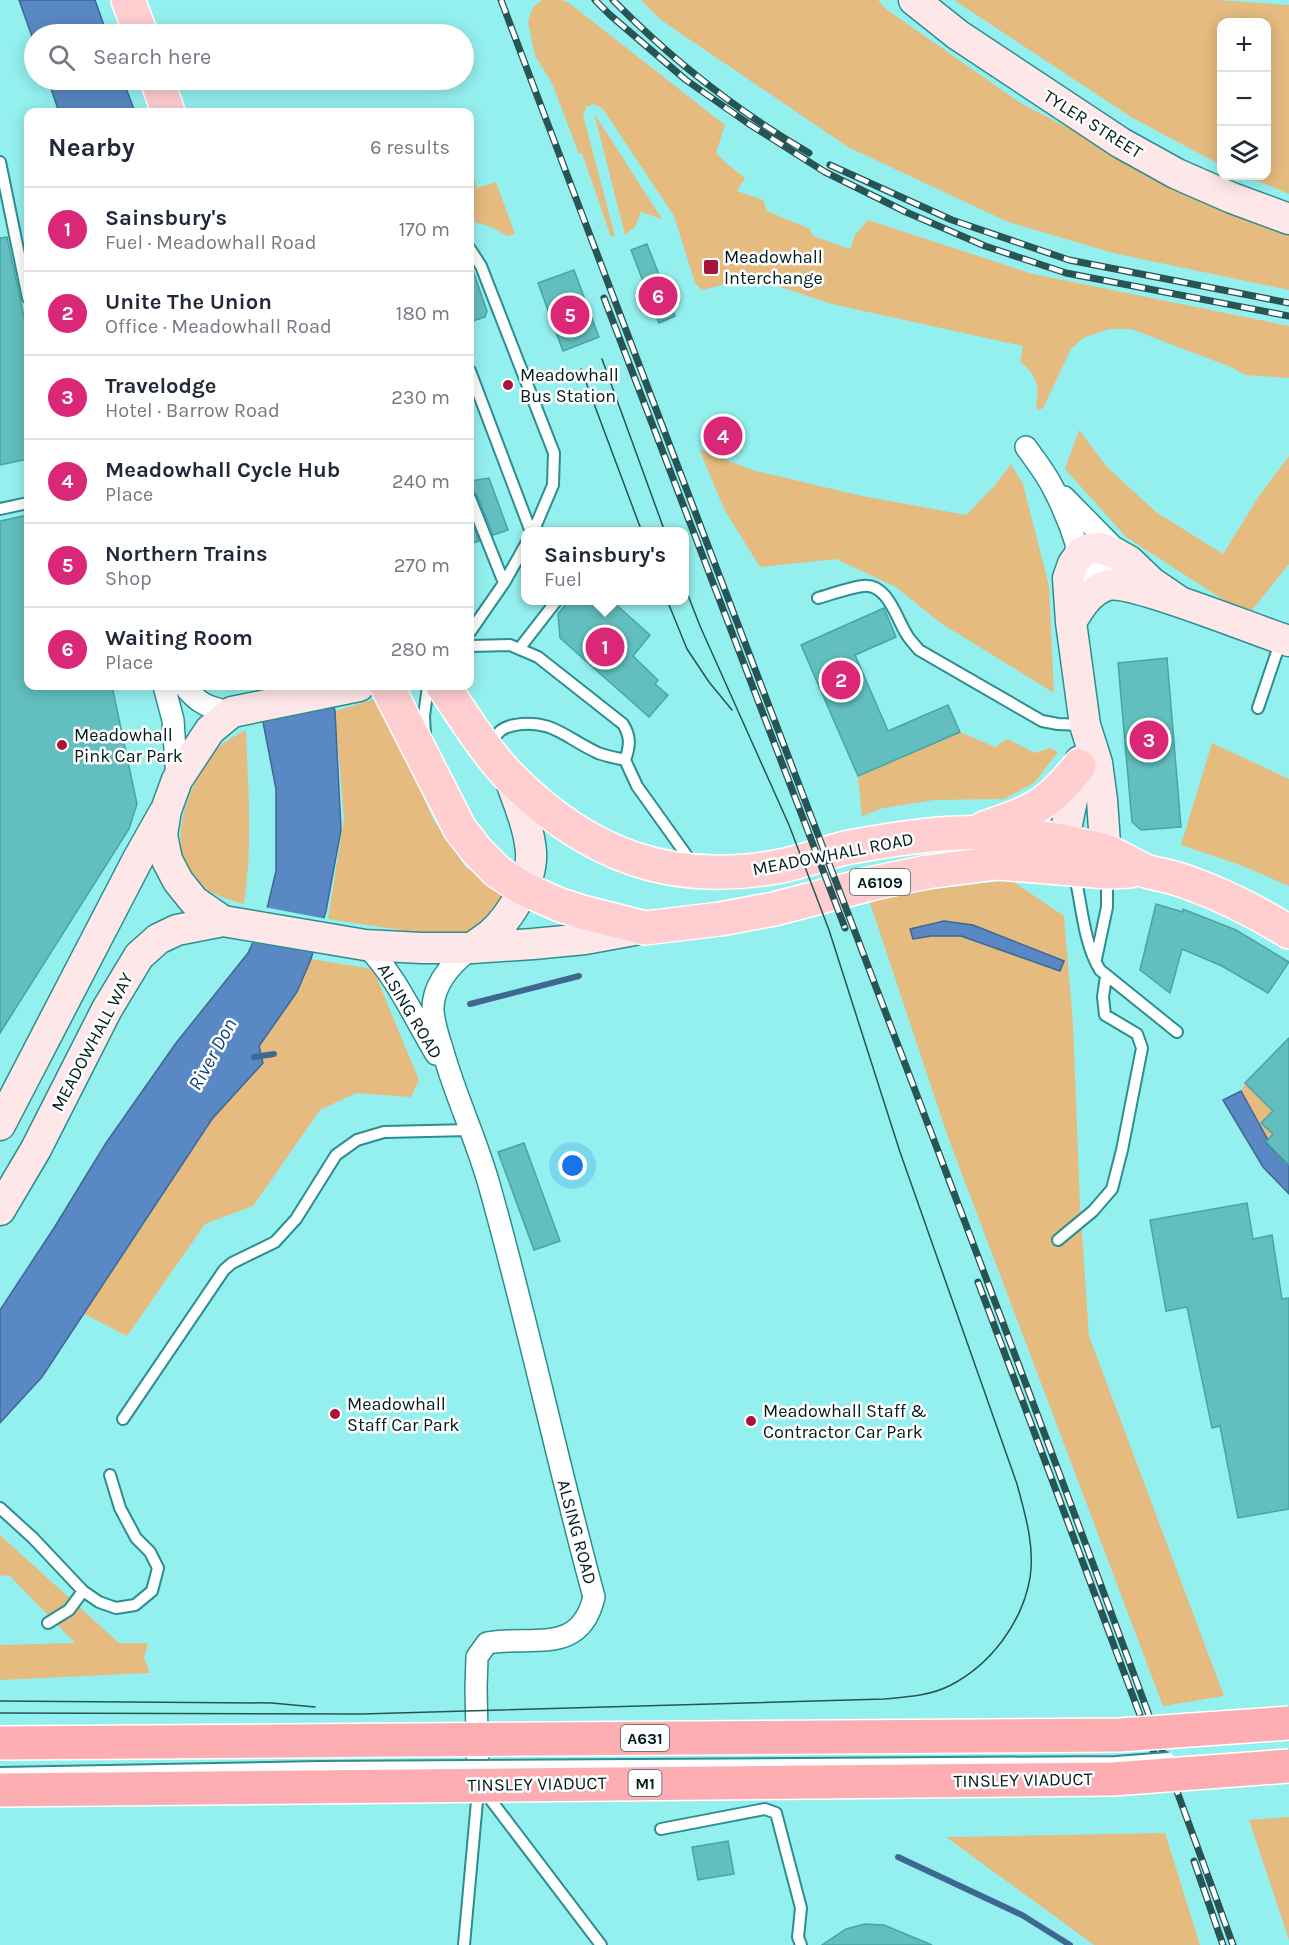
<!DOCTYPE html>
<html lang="en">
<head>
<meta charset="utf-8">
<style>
	:root { --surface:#fff; --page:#f6f6f7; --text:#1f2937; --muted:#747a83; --line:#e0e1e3; --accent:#db2777 }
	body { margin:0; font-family:Karla,sans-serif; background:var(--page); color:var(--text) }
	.controls { position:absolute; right:18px; top:18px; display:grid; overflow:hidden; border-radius:12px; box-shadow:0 3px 15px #0003 }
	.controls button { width:54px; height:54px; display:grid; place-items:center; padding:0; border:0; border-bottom:2px solid var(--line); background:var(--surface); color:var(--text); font:30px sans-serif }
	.you { position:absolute; left:573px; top:1166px; width:21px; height:21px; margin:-15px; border:4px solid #fff; border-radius:50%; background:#1a73e8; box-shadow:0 0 0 9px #1a73e833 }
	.badge { display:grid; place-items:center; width:39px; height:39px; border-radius:50%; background:var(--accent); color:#fff; font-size:20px; font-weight:700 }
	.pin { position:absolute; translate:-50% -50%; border:3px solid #fff; box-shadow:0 2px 6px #0006 }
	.popup { position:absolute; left:521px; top:527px; width:168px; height:78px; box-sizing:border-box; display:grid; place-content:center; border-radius:12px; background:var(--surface); filter:drop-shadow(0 2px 4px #0005); font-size:20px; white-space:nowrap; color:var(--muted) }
	.popup b { font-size:22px; color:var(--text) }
	.popup::after { content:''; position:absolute; left:50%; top:100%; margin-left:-12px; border:12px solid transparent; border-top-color:var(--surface) }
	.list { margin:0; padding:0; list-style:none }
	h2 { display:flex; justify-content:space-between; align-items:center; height:78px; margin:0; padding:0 24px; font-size:26px }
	h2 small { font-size:20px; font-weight:400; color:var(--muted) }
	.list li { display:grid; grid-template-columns:39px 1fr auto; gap:18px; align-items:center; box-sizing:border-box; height:84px; padding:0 24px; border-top:2px solid var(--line) }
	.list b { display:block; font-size:22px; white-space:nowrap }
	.list p { margin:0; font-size:20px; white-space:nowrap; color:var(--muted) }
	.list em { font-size:20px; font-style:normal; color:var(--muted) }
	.icon { flex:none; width:33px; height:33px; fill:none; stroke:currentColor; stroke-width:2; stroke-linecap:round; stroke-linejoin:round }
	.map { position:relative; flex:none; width:1289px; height:1945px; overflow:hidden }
	.search { position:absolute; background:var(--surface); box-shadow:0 3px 15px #0003; left:24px; top:24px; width:450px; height:66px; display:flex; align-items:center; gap:15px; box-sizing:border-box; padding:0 21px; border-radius:33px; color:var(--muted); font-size:22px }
	.panel { position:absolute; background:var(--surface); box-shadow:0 3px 15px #0003; left:24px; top:108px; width:450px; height:582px; border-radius:12px }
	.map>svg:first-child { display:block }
	.green { fill:#e5bb80 }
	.water { fill:#5988c4; stroke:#3e6892; stroke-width:1.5 }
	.pier { fill:#94f0ef }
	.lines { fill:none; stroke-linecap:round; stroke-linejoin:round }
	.stream { stroke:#3e6892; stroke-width:6 }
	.building { fill:#63bfbf; stroke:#47a5a5; stroke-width:1.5 }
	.lane-casing { stroke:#2c8e8e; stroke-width:14 }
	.street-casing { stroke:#2c8e8e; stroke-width:24 }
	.secondary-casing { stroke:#2c8e8e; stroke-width:33 }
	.primary-casing { stroke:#fff; stroke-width:36 }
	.lane { stroke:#fff; stroke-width:10 }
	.street { stroke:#fff; stroke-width:21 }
	.secondary { stroke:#fee7e8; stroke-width:30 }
	.primary { stroke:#feced1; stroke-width:33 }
	.tram { stroke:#275454; stroke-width:1.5 }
	.rail-casing { stroke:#275454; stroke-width:7 }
	.rail { stroke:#fefefe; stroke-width:4.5; stroke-dasharray:14; stroke-linecap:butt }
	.lane-bridge-casing { stroke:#2c8e8e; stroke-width:14; stroke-linecap:butt }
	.highway-bridge-casing { stroke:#fff; stroke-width:36; stroke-linecap:butt }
	.lane-bridge { stroke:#fff; stroke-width:10 }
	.highway-bridge { stroke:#fdaeb3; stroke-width:33 }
	.poi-dot { fill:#aa133a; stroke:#fefefe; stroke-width:2 }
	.labels { text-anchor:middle; stroke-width:5; stroke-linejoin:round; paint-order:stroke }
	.shield { fill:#fefefe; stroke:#4c6060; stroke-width:1.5 }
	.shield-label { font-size:16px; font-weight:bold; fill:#001d1d }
	.street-label { font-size:18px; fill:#001d1d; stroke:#fefefe }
	.poi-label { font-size:18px; fill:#001d1d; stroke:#fefefe; text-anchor:start }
	.water-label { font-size:20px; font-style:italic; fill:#104079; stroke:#fefefe }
</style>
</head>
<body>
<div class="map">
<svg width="1289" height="1945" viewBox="0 0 1289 1945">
	<rect width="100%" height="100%" fill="#94f0ef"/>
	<path class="green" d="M542 0H562L569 3 725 125 716 153 725 162 745 178 737 191 763 200 767 211 810 229 813 236 850 249 855 235 868 220 1033 274 1289 326V378L1245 375 1231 367 1131 329H1109L1083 338 1071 349 1043 408 1039 410 1036 407C1040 389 1037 373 1020 362L1023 346 832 304 753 278 750 286 730 283 702 290 695 283 674 216 603 109 594 104 586 107 583 115 615 236 611 237 582 153 579 154 552 83 535 56 528 21 533 7Z
		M641 0H878L886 9 1022 104 1157 174 1289 230V290L1113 253 1008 222 848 147 661 20Z
		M954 0H1216L1289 5V194L1246 176H1266V22H1222L1221 165 1131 117Z
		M594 113 662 219 641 212 635 227 625 235Z
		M470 166 477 188 496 182 515 234 508 236 489 226 470 221Z
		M1079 430 1107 467 1156 512 1223 554 1259 496 1289 456V564L1252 610 1244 613 1126 537 1065 469Z
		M699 449 752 470 862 496 966 515 996 484 1011 464 1023 484 1049 586 1054 693 939 622 896 587 836 559 760 567 724 509Z
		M379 698 434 821 465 866 505 898 467 933 428 934 328 919 344 819 335 711Z
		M246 730C248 788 253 846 244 904 227 899 207 894 195 879 164 844 189 786 212 754 221 743 234 736 246 730Z
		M960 732 995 747 1007 739 1035 753 1050 748 1058 752 1034 783 1004 799 934 800 883 808 862 816 858 776Z
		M1212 743 1289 779V886L1243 866 1181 845Z
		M1011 880 1064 916 1073 1023 1080 1205 1089 1336 1224 1696 1163 1706 948 1137 869 900 941 888Z
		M311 959 373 969 419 1080 411 1097 356 1093 320 1110 253 1206 205 1224 127 1336 84 1314 212 1119 262 1063 259 1046 297 992Z
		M1245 1083 1273 1111 1262 1122 1273 1134 1268 1140 1241 1091Z
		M0 1535 119 1643H148L144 1658 150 1673 0 1680V1645L75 1643 9 1575 0 1576Z
		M1289 1817V1940L1249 1820Z
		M1165 1833 1200 1945H1094L946 1837Z"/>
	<path class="water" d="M19 0H95L107 34H34V42Z
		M48 80H123L135 112H59Z
		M256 686H329L335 711 341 830 326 911 311 959 297 992 259 1046 263 1063 212 1119 42 1377 0 1423V1310L54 1228 106 1143 176 1043 248 953 265 917 276 871V789Z
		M944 921 973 925 1064 961 1060 971 961 936H931L913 939 910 929Z
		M1241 1091 1268 1140 1266 1143 1289 1165V1194L1263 1167 1223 1100Z"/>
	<path class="pier" d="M264 907 327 919 317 952 250 942 262 916Z"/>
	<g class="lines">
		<path class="stream" d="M470 1004 579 976
			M254 1057 274 1054
			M898 1857 1022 1915 1070 1945"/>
	</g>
	<path class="building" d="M7 237 28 336V459L0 465V238Z
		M647 244 675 316 659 323 631 250Z
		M470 268H472L487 311 485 317 470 322Z
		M574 270 599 337 563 351 538 283Z
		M489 478 508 530 493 535 477 495 470 491V481Z
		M28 515V686H112L137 804 129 829 0 1033V521Z
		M470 517 479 541 470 544Z
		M569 600H611L650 635 633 656 658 680 655 684 668 695 649 717 560 638 558 614Z
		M884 608 896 637 855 655 888 731 948 705 960 732 858 776 801 645Z
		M1167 658 1181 827 1141 830 1132 822 1118 663Z
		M1156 904 1183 912V909L1236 930 1289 962 1268 993 1222 966 1182 949 1170 993 1140 970Z
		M1289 1038V1165L1266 1142 1273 1134 1261 1123 1273 1111 1245 1083Z
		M524 1143 560 1241 534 1250 498 1152Z
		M1247 1203 1253 1239 1272 1235 1282 1299 1289 1298V1509L1238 1518 1220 1426 1212 1428 1187 1307 1166 1311 1150 1220Z
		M728 1841 734 1874 698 1880 692 1847Z
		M865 1924 884 1925 932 1945H822L846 1929Z"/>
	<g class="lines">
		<g class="lane-casing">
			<path id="lane" d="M0 162 28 298
				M470 249 481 266 554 453 553 485 533 532
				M470 371 531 532
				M470 498 504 583
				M0 509 28 503
				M818 598C832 594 848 588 863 586 888 583 897 620 907 635 910 640 915 645 919 650L1042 721 1058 724 1082 725
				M470 632 504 583 526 544
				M470 646 510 645 538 657 623 724C631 737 630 746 625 760L637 786 692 863
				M519 649 557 600
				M1258 708 1281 640
				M425 735 424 716 428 686
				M491 745C496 733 502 727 515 725 551 718 567 739 598 753 606 756 616 758 625 760
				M1074 872C1082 904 1083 942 1100 970L1177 1032
				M1096 959 1107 907V876
				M1058 1240 1093 1211 1112 1189 1122 1150 1142 1048 1137 1034 1105 1015 1103 997 1106 976
				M123 1419 224 1270 232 1263 275 1242 296 1219 336 1155 357 1140 384 1132 470 1130
				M0 1508 33 1538 83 1591 99 1602 116 1608 135 1605 152 1591 158 1568 150 1552 136 1538 120 1508 110 1475
				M48 1623 69 1610 83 1591
				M484 1791 601 1945
				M661 1829 765 1809 776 1813 801 1908 798 1937 801 1945
				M464 1945 478 1790"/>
		</g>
		<g class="street-casing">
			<path id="street" d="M1026 447C1035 460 1045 472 1052 486 1071 521 1082 557 1089 596
				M1064 497 1118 552
				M1076 549 1106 573 1129 586
				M164 686 173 720 177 780
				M184 686C199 704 208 708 232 712
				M365 945C396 975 414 1018 436 1054
				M472 948C452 963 432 984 433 1011 434 1026 440 1041 444 1055 457 1100 478 1143 490 1188 528 1323 557 1461 594 1597 580 1656 533 1635 487 1643L477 1657 476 1688 478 1783"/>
		</g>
		<g class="secondary-casing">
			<path id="secondary" d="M914 0 958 35 1121 143 1177 174 1232 198 1289 219
				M1071 622C1080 607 1088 593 1105 586 1128 577 1258 632 1289 641
				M1073 866 1066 842V829L1080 761
				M1107 872 1102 800 1097 763 1085 725 1071 622 1068 578 1073 564 1081 553 1089 549 1100 548 1115 553 1129 561 1152 583 1180 602
				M223 921 194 901 178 881 167 860 162 835 166 810 177 780 210 730 232 712 359 686
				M472 948C478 943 485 939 491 934 511 917 533 879 531 852 529 826 517 800 509 776
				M0 1125 138 859 164 813
				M0 1210 36 1149 107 1009 139 956 158 939 177 930 223 921 365 945 421 948H472L533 944 585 939 645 928"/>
		</g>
		<g class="primary-casing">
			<path id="primary" d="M128 0 141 34
				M157 80 168 112
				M387 686 460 829 478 852 498 872 524 889 560 905 582 912 645 928 720 919 774 909 874 883 927 872 997 863 1107 872 1130 871
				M443 686C464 716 484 750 510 777 587 855 672 887 781 866 803 862 824 853 845 848 876 842 908 837 939 834 984 830 1031 834 1075 844 1086 847 1098 848 1108 852 1121 857 1133 866 1146 871 1160 875 1174 877 1187 882 1223 895 1257 912 1289 932
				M984 828C1031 812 1048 806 1079 766"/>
		</g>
		<use href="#lane" class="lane"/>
		<use href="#street" class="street"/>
		<use href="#secondary" class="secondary"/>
		<use href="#primary" class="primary"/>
		<path class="tram" d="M602 359 665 532
			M581 369 642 532
			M667 600 687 649 709 682 732 710
			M0 1701 272 1703 315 1707
			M0 1713 362 1714 884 1699C906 1697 930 1696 951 1685 991 1664 1022 1623 1030 1578 1035 1546 1025 1514 1017 1484L900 1152 829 930 789 825 700 626 684 585"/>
		<g class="rail-casing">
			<path id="rail" d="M501 0C745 648 997 1294 1233 1945
				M595 0 610 15 686 80 749 124 825 172 906 212 985 246 1066 273 1289 316
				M613 0C671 59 737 111 809 153
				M830 165 952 220 1069 260 1289 303
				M604 298 845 928
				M978 1282 1162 1774
				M1194 1861 1223 1945"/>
		</g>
		<use href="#rail" class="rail"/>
		<g class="lane-bridge-casing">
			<path id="lane-bridge" d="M0 1773 320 1767 1116 1762 1169 1758"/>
		</g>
		<g class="highway-bridge-casing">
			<path id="highway-bridge" d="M0 1743 1120 1735 1289 1723
				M0 1790 1113 1779 1289 1766"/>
		</g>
		<use href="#lane-bridge" class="lane-bridge"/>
		<use href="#highway-bridge" class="highway-bridge"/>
	</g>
	<g class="poi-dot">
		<rect x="703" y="259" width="16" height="16" rx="3"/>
		<circle cx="508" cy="385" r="6"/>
		<circle cx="62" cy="745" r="6"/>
		<circle cx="335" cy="1414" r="6"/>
		<circle cx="751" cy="1421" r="6"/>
	</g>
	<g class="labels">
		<g class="shield">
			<rect x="850" y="869" width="60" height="26" rx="4.5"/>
			<rect x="621" y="1725" width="48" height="26" rx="4.5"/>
			<rect x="628.5" y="1770" width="33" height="26" rx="4.5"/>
		</g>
		<g class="shield-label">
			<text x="880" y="888">A6109</text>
			<text x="645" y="1744">A631</text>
			<text x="645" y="1789">M1</text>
		</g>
		<g class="street-label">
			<text transform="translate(1093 124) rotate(32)" y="6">TYLER STREET</text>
			<text transform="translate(833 854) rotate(-11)" y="6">MEADOWHALL ROAD</text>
			<text transform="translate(410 1011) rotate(59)" y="6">ALSING ROAD</text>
			<text transform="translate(92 1042) rotate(-62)" y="6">MEADOWHALL WAY</text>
			<text transform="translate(577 1532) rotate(75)" y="6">ALSING ROAD</text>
			<text transform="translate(1023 1780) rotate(-1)" y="6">TINSLEY VIADUCT</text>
			<text transform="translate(537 1784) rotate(-1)" y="6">TINSLEY VIADUCT</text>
		</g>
		<g class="poi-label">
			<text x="724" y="263">Meadowhall<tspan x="724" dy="21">Interchange</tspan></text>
			<text x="520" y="381">Meadowhall<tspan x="520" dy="21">Bus Station</tspan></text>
			<text x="74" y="741">Meadowhall<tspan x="74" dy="21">Pink Car Park</tspan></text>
			<text x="347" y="1410">Meadowhall<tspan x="347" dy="21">Staff Car Park</tspan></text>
			<text x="763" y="1417">Meadowhall Staff &amp;<tspan x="763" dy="21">Contractor Car Park</tspan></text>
		</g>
		<g class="water-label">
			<text transform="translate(212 1054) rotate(-61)" y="7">River Don</text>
		</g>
	</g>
</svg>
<div class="controls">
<button>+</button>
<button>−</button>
<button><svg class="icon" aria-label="layers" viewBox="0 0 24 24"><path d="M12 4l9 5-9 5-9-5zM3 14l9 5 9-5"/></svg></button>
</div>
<div class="you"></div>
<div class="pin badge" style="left:605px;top:647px">1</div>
<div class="popup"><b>Sainsbury's</b>Fuel</div>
<div class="pin badge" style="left:841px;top:680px">2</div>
<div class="pin badge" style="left:1149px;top:740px">3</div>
<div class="pin badge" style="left:723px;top:436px">4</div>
<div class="pin badge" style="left:570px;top:315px">5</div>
<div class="pin badge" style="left:658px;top:296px">6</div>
<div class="search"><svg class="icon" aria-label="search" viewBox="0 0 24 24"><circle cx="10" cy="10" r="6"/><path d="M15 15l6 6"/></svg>Search here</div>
<section class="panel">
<h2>Nearby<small>6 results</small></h2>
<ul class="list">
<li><span class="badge">1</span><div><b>Sainsbury's</b><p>Fuel · Meadowhall Road</p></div><em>170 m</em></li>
<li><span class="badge">2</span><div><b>Unite The Union</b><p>Office · Meadowhall Road</p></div><em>180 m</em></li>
<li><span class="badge">3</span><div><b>Travelodge</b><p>Hotel · Barrow Road</p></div><em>230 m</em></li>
<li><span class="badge">4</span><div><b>Meadowhall Cycle Hub</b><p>Place</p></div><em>240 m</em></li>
<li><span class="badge">5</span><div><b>Northern Trains</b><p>Shop</p></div><em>270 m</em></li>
<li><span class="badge">6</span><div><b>Waiting Room</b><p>Place</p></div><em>280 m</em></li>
</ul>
</section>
</div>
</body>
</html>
